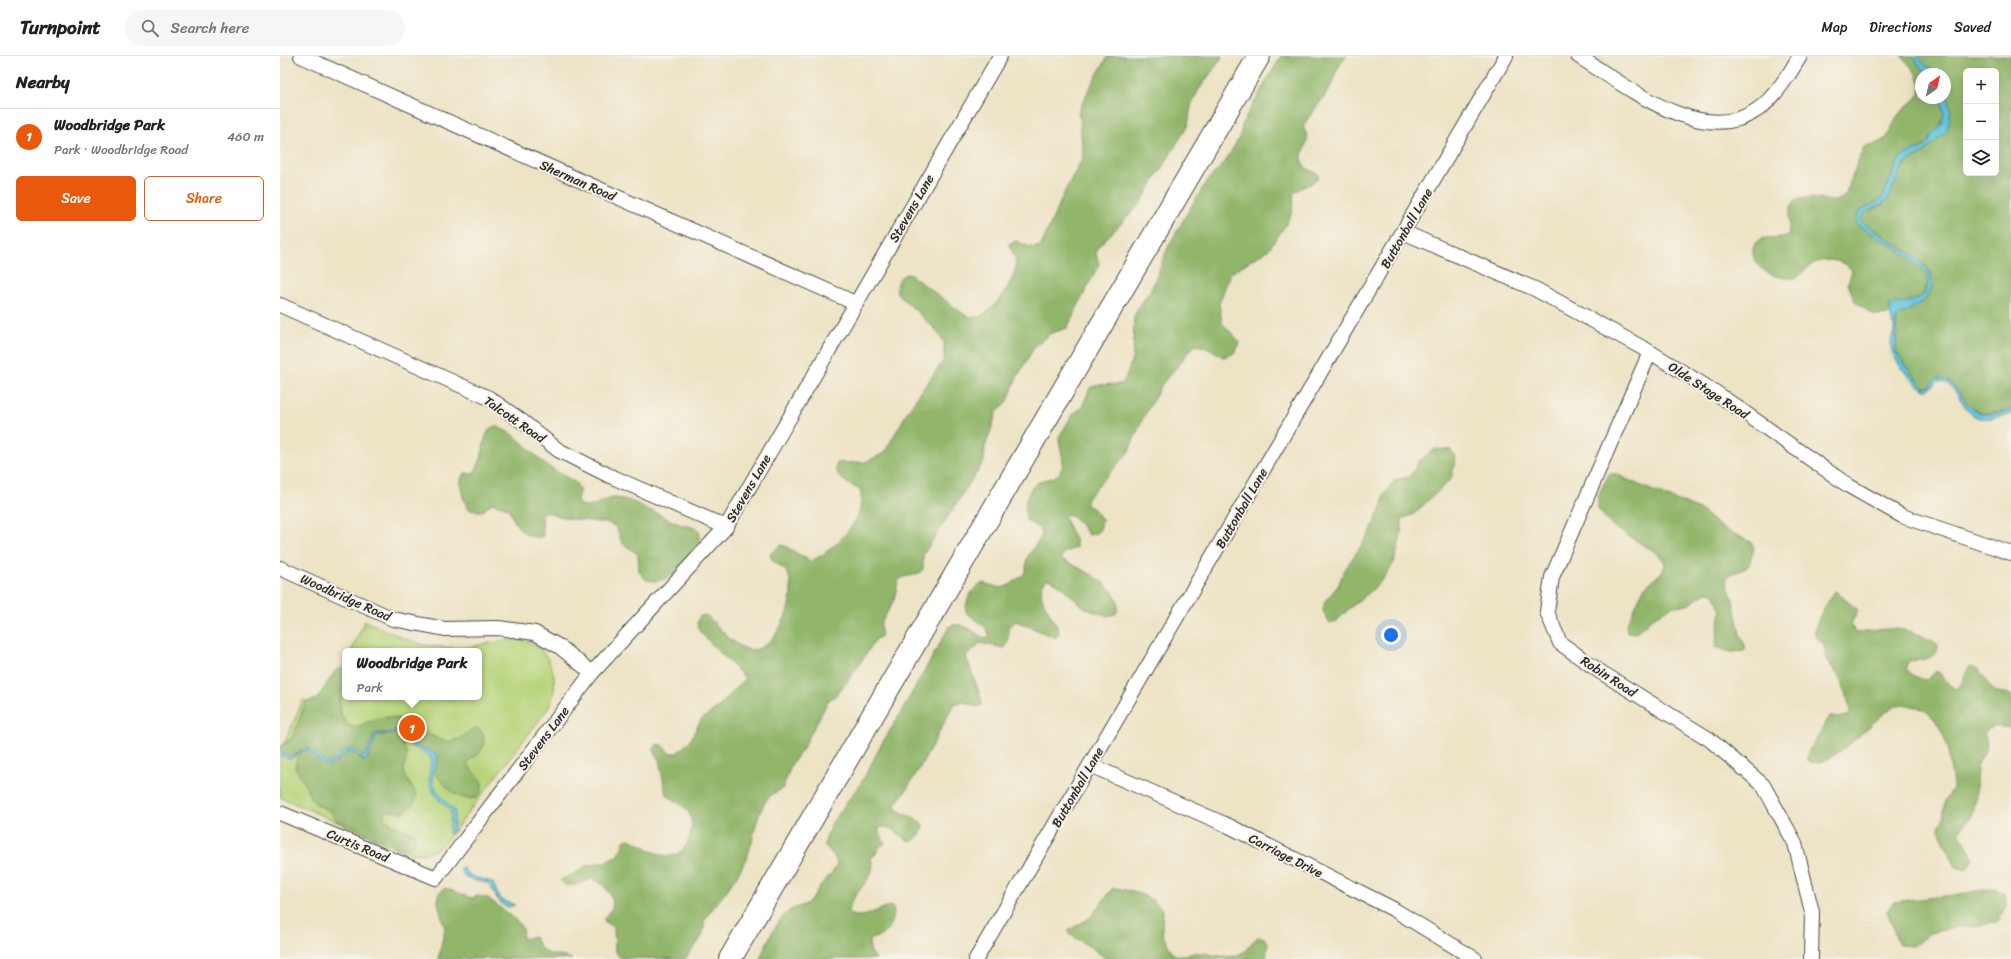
<!DOCTYPE html>
<html lang="en">
<head>
<meta charset="utf-8">
<style>
	:root { --surface:#fff; --page:#f6f6f6; --text:#202124; --muted:#757577; --line:#e0e0e0; --accent:#ea580c }
	body { margin:0; font-family:Sriracha,sans-serif; background:var(--page); color:var(--text) }
	.controls { position:absolute; right:12px; top:12px; display:grid; overflow:hidden; border-radius:6px; box-shadow:0 4px 16px #0002 }
	.controls button { width:36px; height:36px; display:grid; place-items:center; padding:0; border:0; border-bottom:1px solid var(--line); background:var(--surface); color:var(--text); font:20px sans-serif }
	.compass { position:absolute; left:1635px; top:12px; width:36px; height:36px; border-radius:50%; background:var(--surface); box-shadow:0 4px 16px #0002; rotate:34deg }
	.you { position:absolute; left:1111px; top:579px; width:14px; height:14px; margin:-10px; border:3px solid #fff; border-radius:50%; background:#1a73e8; box-shadow:0 0 0 6px #1a73e833 }
	.badge { display:grid; place-items:center; width:26px; height:26px; border-radius:50%; background:var(--accent); color:#fff; font-size:13px; font-weight:700 }
	.pin { position:absolute; translate:-50% -50%; border:2px solid #fff; box-shadow:0 1px 4px #0006 }
	.popup { position:absolute; left:62px; top:592px; width:140px; height:52px; box-sizing:border-box; display:grid; place-content:center; border-radius:6px; background:var(--surface); filter:drop-shadow(0 1px 3px #0005); font-size:13px; white-space:nowrap; color:var(--muted) }
	.popup b { font-size:15px; color:var(--text) }
	.popup::after { content:''; position:absolute; left:50%; top:100%; margin-left:-8px; border:8px solid transparent; border-top-color:var(--surface) }
	.list { margin:0; padding:0; list-style:none }
	h2 { display:flex; justify-content:space-between; align-items:center; height:52px; margin:0; padding:0 16px; font-size:17px }
	h2 small { font-size:13px; font-weight:400; color:var(--muted) }
	.list li { display:grid; grid-template-columns:26px 1fr auto; gap:12px; align-items:center; box-sizing:border-box; height:56px; padding:0 16px; border-top:1px solid var(--line) }
	.list b { display:block; font-size:15px; white-space:nowrap }
	.list p { margin:0; font-size:13px; white-space:nowrap; color:var(--muted) }
	.list em { font-size:13px; font-style:normal; color:var(--muted) }
	.actions { display:flex; gap:8px; padding:12px 16px }
	.actions a { flex:1; padding:9px 0; border:1px solid var(--accent); border-radius:6px; text-align:center; font-size:14px; color:var(--accent) }
	.actions .main { background:var(--accent); color:#fff }
	.icon { flex:none; width:22px; height:22px; fill:none; stroke:currentColor; stroke-width:2; stroke-linecap:round; stroke-linejoin:round }
	.map { position:relative; flex:none; width:1731px; height:903px; overflow:hidden }
	header { display:flex; align-items:center; gap:24px; box-sizing:border-box; height:56px; padding:0 20px; background:var(--surface); border-bottom:1px solid var(--line) }
	header strong { font-size:19px }
	nav { display:flex; gap:22px; margin-inline-start:auto; font-size:14px }
	.search { width:280px; height:36px; background:var(--page); display:flex; align-items:center; gap:10px; box-sizing:border-box; padding:0 14px; border-radius:22px; color:var(--muted); font-size:15px }
	main { display:flex }
	aside { flex:1; background:var(--surface) }
	.map>svg:first-child { display:block }
	.green { fill:#b7d47a; stroke:#718052 }
	.forest { fill:#91b66a; stroke:#5e704a; fill-rule:evenodd }
	.water { fill:#5ec3dc; stroke:#447784 }
	.lines { fill:none; stroke-linecap:round; stroke-linejoin:round }
	.minor-casing { stroke:#484742; stroke-width:16 }
	.primary-casing { stroke:#484742; stroke-width:24 }
	.minor { stroke:#fff; stroke-width:14 }
	.primary { stroke:#fff; stroke-width:22 }
	.labels { text-anchor:middle; stroke-width:4; stroke-linejoin:round; paint-order:stroke }
	.street-label { font-size:13px; fill:#2b2b2b; stroke:#f7f3e8 }
</style>
</head>
<body>
<header>
<strong>Turnpoint</strong>
<div class="search"><svg class="icon" aria-label="search" viewBox="0 0 24 24"><circle cx="10" cy="10" r="6"/><path d="M15 15l6 6"/></svg>Search here</div>
<nav><a>Map</a><a>Directions</a><a>Saved</a></nav>
</header>
<main>
<aside>
<h2>Nearby<small></small></h2>
<ul class="list">
<li><span class="badge">1</span><div><b>Woodbridge Park</b><p>Park · Woodbridge Road</p></div><em>460 m</em></li>
</ul>
<div class="actions"><a class="main">Save</a><a>Share</a></div>
</aside>
<div class="map">
<svg width="1731" height="903" viewBox="0 0 1731 903">
	<rect width="100%" height="100%" fill="#f7f3e8"/>
	<filter id="ink" filterUnits="userSpaceOnUse"><feTurbulence type="fractalNoise" baseFrequency=".025" numOctaves="2"/><feDisplacementMap in="SourceGraphic" scale="8" xChannelSelector="R" yChannelSelector="G"/><feConvolveMatrix kernelMatrix="1 2 1 2 8 2 1 2 1" color-interpolation-filters="sRGB"/></filter>
	<filter id="wash" filterUnits="userSpaceOnUse"><feTurbulence type="fractalNoise" baseFrequency=".012" numOctaves="4" result="noise"/><feDisplacementMap in="SourceGraphic" scale="16" xChannelSelector="R" yChannelSelector="G"/><feGaussianBlur stdDeviation="0.9" result="paint"/><feColorMatrix in="noise" values="0 0 0 0 0 0 0 0 0 0 0 0 0 0 0 0 0 1.4 0 .05"/><feComposite in="paint" operator="in"/></filter>
	<g filter="url(#wash)">
		<rect width="100%" height="100%" fill="#ede3c5"/>
		<path class="green" d="M85 565C109 575 132 589 159 591 169 592 179 592 189 591 220 586 254 570 271 610 277 625 275 640 267 654L167 784C156 797 142 800 125 796L0 741V697L23 644 45 654 65 609V641H199V595H71Z"/>
		<path class="forest" d="M828 0H943L918 35 911 50 908 69 860 148 817 192 816 198 819 208 787 272 769 278 761 286 756 288 735 325 728 345 717 356 705 391 704 405 643 499V513C637 522 625 517 618 525L614 544 600 569 602 580 596 583 568 625 556 639 548 645 522 694 511 709 503 732C499 735 493 737 490 740 473 759 476 784 465 805 454 827 439 844 425 863 423 867 425 868 424 872 424 882 411 895 405 903L341 902 335 896 334 872 325 866 324 862C326 859 331 856 332 852 336 841 322 825 312 823L296 829H285L280 824 292 819 306 810 327 805 339 799 344 785 348 783C360 786 377 801 390 800 407 799 417 771 409 757 403 747 394 745 386 738L379 704 373 693 375 689 381 688 389 697H397L410 685 421 664 441 649 465 622 420 576 417 568 419 561 424 559 427 560C439 571 451 588 467 593 492 600 513 553 511 533 511 528 510 522 508 518 504 510 491 508 490 498L501 489 505 490 530 505C547 499 571 476 578 459 581 453 581 444 581 438L580 434C571 429 551 421 557 407L586 406 604 397 631 350 664 304V286L655 273 617 237C616 228 620 215 631 219L685 259C688 260 693 262 697 261 712 259 736 223 736 209 736 201 731 195 729 188L736 185 752 192 761 190 783 139 803 101 800 68 801 66 798 57 809 33Z
			M1001 0H1067C1054 12 1056 22 1048 35 1040 48 1031 57 1023 70L1028 82 1022 99V107L1026 112 1038 118V123L1014 136 1012 156 1005 170 988 194 950 217 939 248 942 267 959 285C957 296 954 299 943 301 934 295 925 288 914 290L882 328 862 364 848 397 806 443 807 449 814 453 822 464C821 473 819 478 809 479L794 461 786 458 784 461 796 486V492L785 496 781 501 783 504C799 512 849 533 836 558L827 560C821 556 815 557 809 554 796 548 781 525 767 523 750 539 776 560 779 577L776 582 736 565 728 571V584L725 592 699 587 695 593 686 600 701 642 702 649 698 651 685 646 674 648 645 703 625 736 615 748 616 753 619 755 641 766 643 770C643 775 641 778 638 781 625 795 616 765 599 772V777L605 787 598 792 596 798 591 802C591 805 593 808 593 811 589 829 571 838 568 855 578 868 598 852 611 850L613 851C616 860 611 873 604 878 599 881 593 881 589 885L590 894 596 903H480C485 890 496 865 508 856 514 851 523 851 530 845 534 842 535 837 538 833 553 812 568 812 544 789L551 768 583 724 601 689 619 660 669 571 672 569C686 567 693 577 705 582L710 580 705 571 686 556C685 544 692 533 702 527L721 532 730 529 743 519 746 514 747 502 762 479 760 473 746 464C744 451 745 436 757 427 766 421 778 425 782 412 785 402 779 391 779 381L793 358 802 351 810 332 816 329 841 328 844 325 853 301 854 261 857 254 872 232 889 189 911 151 927 125 945 106 960 80 963 66Z
			M1621 0H1633L1642 13 1651 18H1641V42H1661L1664 58 1661 69 1651 79 1649 86 1645 90 1620 101 1603 140 1598 145 1578 156V170C1591 176 1645 208 1648 221 1649 229 1644 237 1639 243L1609 251 1610 258 1597 259 1590 257 1575 245 1568 228 1572 215C1566 203 1542 201 1531 209 1526 212 1522 218 1517 222 1501 224 1472 216 1473 195 1473 191 1475 187 1478 185 1486 179 1499 184 1508 179 1511 169 1507 158 1512 149 1520 136 1542 145 1554 145 1558 145 1561 142 1565 140L1583 92C1589 87 1598 89 1605 83 1610 79 1613 66 1618 59 1624 52 1634 46 1638 40 1647 26 1630 9 1621 0Z
			M1637 0H1731V353C1688 365 1693 351 1666 324L1653 325 1649 331H1642L1616 296V263C1637 241 1648 256 1651 217L1633 199 1582 166 1581 162 1585 157 1602 149 1608 143 1624 108 1643 98 1663 79 1671 54 1665 30V18C1654 18 1643 9 1637 0ZM1686 15H1716V117H1686Z
			M216 370 234 379 266 409 296 427 300 434 297 443 298 448C314 455 323 441 336 442 356 443 380 461 399 468 406 470 413 470 419 475 422 490 400 516 387 522 380 526 373 525 366 524L359 515 358 498 342 487 336 471 326 466H317L286 462 266 456 263 457 262 460 263 480C242 485 235 467 228 452L212 447 203 455H194L188 453C183 443 177 426 184 417L193 418C196 413 199 408 201 403 204 394 203 372 216 370Z
			M1155 393 1171 394 1176 402 1171 423 1134 458 1122 463C1121 484 1117 508 1102 524 1088 540 1069 550 1056 566L1050 567 1043 555 1045 545 1058 530 1064 515 1091 475 1102 449 1104 439 1115 424 1130 421 1139 405Z
			M1329 418H1336L1359 429 1420 454 1442 472 1471 486 1474 491 1469 509 1466 512 1449 519 1446 524 1453 544 1460 578 1466 592 1464 595 1451 596 1435 591 1441 555 1434 537 1427 536 1408 549 1393 550 1371 563 1356 577 1347 576 1346 569 1365 531 1382 516 1385 509 1384 505 1377 497 1332 470 1318 453V440Z
			M1555 535 1578 554 1571 568 1575 577C1586 577 1596 573 1607 573 1625 572 1643 578 1658 589 1659 604 1639 604 1628 605L1626 612C1631 619 1638 623 1647 624L1656 615C1665 619 1667 631 1677 633 1684 627 1684 617 1690 610 1705 613 1704 628 1715 635 1720 638 1726 636 1731 639V672C1721 671 1712 668 1704 677 1711 697 1703 694 1698 709 1694 724 1699 743 1692 758 1689 765 1682 770 1679 776L1686 787 1693 802 1686 814 1676 811 1659 774V770L1663 764 1665 745 1673 732V728C1670 714 1670 698 1665 684 1660 669 1652 655 1636 651 1629 649 1623 647 1616 650 1598 656 1545 723 1527 703L1529 694 1550 660 1565 661 1569 659 1571 654 1560 622 1548 606 1543 587 1536 581 1534 576 1540 559Z
			M61 612 65 614C65 632 52 655 69 670 83 673 93 660 107 661 116 661 126 665 134 668 147 674 160 690 176 684 183 682 189 676 194 672 207 673 206 690 199 698 195 702 189 701 188 708 195 723 211 724 196 742 176 746 163 728 153 714L157 707 156 699 132 688 125 677 118 673 109 677H95L87 696 83 702 78 696 71 693 60 698 51 707H47L31 693 20 694 12 701 0 695V691L12 682 26 646 37 643 55 615Z
			M117 676 122 679 123 690 127 697C127 703 123 709 124 716 130 737 149 736 125 756L104 755 105 764 126 775 134 777C137 784 133 791 127 793L109 789 74 771 57 765 50 755 36 748 31 743 23 724 15 712C16 703 18 696 28 694L43 708 57 706 62 699 69 696 76 698 83 705 87 703 97 679H111Z
			M165 832 191 842 198 840 208 842 237 865 242 872 243 883 254 881C265 903 271 896 292 903H158L165 873 158 847V838Z
			M835 832C857 836 869 838 883 855L882 873 883 880 894 899C903 901 911 896 921 897 933 898 946 903 958 899 966 896 971 886 978 881L984 882 988 886 986 903H826L815 894 789 878V874L810 862 832 833Z
			M1715 832 1725 839 1726 850 1717 867 1677 871 1650 877 1633 890 1619 889 1607 855 1613 846 1674 839Z"/>
		<path class="water" d="M1633 0H1637L1645 9 1660 18C1646 18 1639 12 1633 0Z
			M1665 30 1671 54 1667 75 1642 98 1624 108 1608 143 1602 148 1585 157 1581 162 1582 166C1593 172 1603 180 1613 187 1632 200 1666 215 1646 242 1639 252 1624 254 1616 263V296L1635 322 1645 332 1649 331 1653 325 1657 322C1682 322 1682 362 1713 358 1719 358 1725 355 1731 353V358C1722 360 1709 364 1699 362 1681 357 1678 325 1658 325L1647 335C1635 331 1612 304 1611 291 1610 284 1614 278 1614 272 1613 265 1609 258 1609 251L1610 249C1628 245 1652 246 1647 219 1636 203 1596 179 1578 170L1576 164 1578 156 1598 145 1603 140 1620 101 1646 90 1649 86 1651 79 1661 69 1664 58 1661 42H1665Z
			M118 673C126 675 126 684 133 688 140 693 152 693 158 701 158 707 153 711 153 717 151 735 165 743 175 755L173 775 169 778 171 754C160 747 149 734 149 721 149 713 153 707 149 699L132 691 119 677 97 679 87 703 85 705 76 698 69 696 49 710 43 708 28 694 22 695 11 703 0 700V698L3 697 12 701 26 691 31 693 47 707C57 706 62 690 74 694 78 695 81 700 84 701L96 677H109Z
			M183 810C188 824 202 821 213 827L220 843 235 849C219 857 216 836 208 827 198 826 183 824 180 813Z"/>
	</g>
	<g filter="url(#ink)">
		<g class="lines">
			<g class="minor-casing">
				<path id="minor" d="M21 0 575 247
					M1298 0C1345 29 1422 92 1477 54 1493 44 1511 16 1520 0
					M1123 176 1255 233 1370 296 1435 336 1569 430 1622 460 1731 497
					M0 249 209 342 243 366 278 394 328 419 446 471
					M1370 296 1272 521 1267 556 1280 587 1319 615 1429 683 1483 729 1515 787 1532 856 1531 903
					M0 512 113 563 165 573 218 572 255 577 280 591 312 617
					M810 709 949 770 1113 853 1195 903
					M0 757 156 822 312 617 446 471 720 0
					M696 903 1226 0"/>
			</g>
			<g class="primary-casing">
				<path id="primary" d="M450 903 979 0"/>
			</g>
			<use href="#minor" class="minor"/>
			<use href="#primary" class="primary"/>
		</g>
	</g>
	<g class="labels">
		<g class="street-label">
			<text transform="translate(298 124) rotate(24)" y="5">Sherman Road</text>
			<text transform="translate(631 152) rotate(-60)" y="5">Stevens Lane</text>
			<text transform="translate(1126 172) rotate(-60)" y="5">Buttonball Lane</text>
			<text transform="translate(1429 334) rotate(33)" y="5">Olde Stage Road</text>
			<text transform="translate(235 363) rotate(35)" y="5">Talcott Road</text>
			<text transform="translate(468 432) rotate(-60)" y="5">Stevens Lane</text>
			<text transform="translate(961 452) rotate(-60)" y="5">Buttonball Lane</text>
			<text transform="translate(66 541) rotate(24)" y="5">Woodbridge Road</text>
			<text transform="translate(1329 620) rotate(33)" y="5">Robin Road</text>
			<text transform="translate(263 682) rotate(-53)" y="5">Stevens Lane</text>
			<text transform="translate(797 731) rotate(-60)" y="5">Buttonball Lane</text>
			<text transform="translate(78 789) rotate(23)" y="5">Curtis Road</text>
			<text transform="translate(1006 799) rotate(27)" y="5">Carriage Drive</text>
		</g>
	</g>
</svg>
<div class="controls">
<button>+</button>
<button>−</button>
<button><svg class="icon" aria-label="layers" viewBox="0 0 24 24"><path d="M12 4l9 5-9 5-9-5zM3 14l9 5 9-5"/></svg></button>
</div>
<svg class="compass" viewBox="-18 -18 36 36"><path d="M0-13l5 13h-10z" fill="#e53935"/><path d="M0 13l5-13h-10z" fill="#757577"/></svg>
<div class="you"></div>
<div class="pin badge" style="left:132px;top:672px">1</div>
<div class="popup"><b>Woodbridge Park</b>Park</div>
</div>
</main>
</body>
</html>
